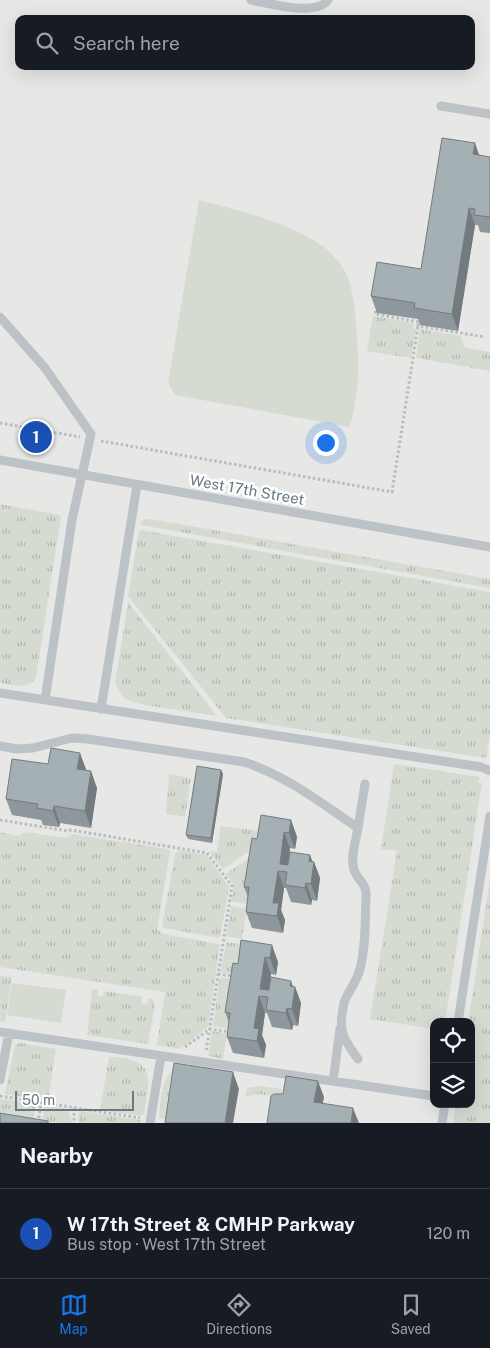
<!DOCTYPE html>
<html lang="en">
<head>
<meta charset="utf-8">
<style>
	:root { --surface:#171b24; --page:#242831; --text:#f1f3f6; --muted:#9ea1a6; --line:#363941; --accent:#1a73e8 }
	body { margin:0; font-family:"Public Sans",sans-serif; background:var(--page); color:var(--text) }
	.controls { position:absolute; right:15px; bottom:15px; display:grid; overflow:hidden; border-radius:10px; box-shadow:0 5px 20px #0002 }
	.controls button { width:45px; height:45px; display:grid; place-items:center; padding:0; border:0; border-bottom:1px solid var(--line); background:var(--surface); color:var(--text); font:25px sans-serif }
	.scale { position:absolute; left:15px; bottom:12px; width:119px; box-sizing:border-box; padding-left:5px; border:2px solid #657a83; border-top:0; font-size:14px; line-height:18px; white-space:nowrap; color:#657a83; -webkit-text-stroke:4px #fff; paint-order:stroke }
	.you { position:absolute; left:325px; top:442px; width:18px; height:18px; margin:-12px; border:4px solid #fff; border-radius:50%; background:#1a73e8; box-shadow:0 0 0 8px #1a73e833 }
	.badge { display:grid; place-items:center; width:32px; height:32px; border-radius:50%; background:var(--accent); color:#fff; font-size:16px; font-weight:700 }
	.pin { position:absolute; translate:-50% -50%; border:2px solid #fff; box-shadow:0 1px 5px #0006 }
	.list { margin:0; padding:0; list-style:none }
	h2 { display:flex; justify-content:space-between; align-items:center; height:65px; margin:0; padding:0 20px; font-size:21px }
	h2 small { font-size:16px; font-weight:400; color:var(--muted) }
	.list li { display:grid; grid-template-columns:32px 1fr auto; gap:15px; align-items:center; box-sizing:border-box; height:90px; padding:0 20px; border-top:1px solid var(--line) }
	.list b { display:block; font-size:19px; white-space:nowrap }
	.list p { margin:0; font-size:16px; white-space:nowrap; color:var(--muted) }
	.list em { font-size:16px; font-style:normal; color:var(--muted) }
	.icon { flex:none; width:28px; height:28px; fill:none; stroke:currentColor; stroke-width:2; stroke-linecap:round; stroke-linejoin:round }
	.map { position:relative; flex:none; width:490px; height:1123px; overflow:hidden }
	.search { position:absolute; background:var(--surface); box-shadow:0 5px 20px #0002; left:15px; right:15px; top:15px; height:55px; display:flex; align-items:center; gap:12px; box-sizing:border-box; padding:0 18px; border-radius:10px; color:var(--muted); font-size:19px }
	.sheet { height:155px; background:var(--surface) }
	nav { display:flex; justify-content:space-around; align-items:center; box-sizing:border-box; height:70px; border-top:1px solid var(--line); background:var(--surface); font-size:14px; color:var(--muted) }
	nav a { display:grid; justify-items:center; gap:2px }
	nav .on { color:var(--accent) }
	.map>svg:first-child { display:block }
	.built { fill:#e7e7e6; fill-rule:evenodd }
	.grass { fill:url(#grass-tufts) }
	.green { fill:#d6dbd2 }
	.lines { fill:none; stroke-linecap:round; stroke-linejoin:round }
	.path { stroke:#b9bcbe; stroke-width:3; stroke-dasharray:2.5 2.5; stroke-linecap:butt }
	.minor { stroke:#bcc2c5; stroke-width:9 }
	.wall { fill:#8e979b }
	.shaded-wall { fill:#747b7e }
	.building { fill:#a5b0b4; stroke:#747b7e }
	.labels { text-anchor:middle; stroke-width:5; stroke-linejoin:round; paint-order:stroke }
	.street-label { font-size:15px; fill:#657a83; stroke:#fff }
</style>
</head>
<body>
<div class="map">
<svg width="490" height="1123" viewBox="0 0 490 1123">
	<defs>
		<pattern id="grass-tufts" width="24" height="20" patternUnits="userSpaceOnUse" patternTransform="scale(1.25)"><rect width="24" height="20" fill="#d6dbd2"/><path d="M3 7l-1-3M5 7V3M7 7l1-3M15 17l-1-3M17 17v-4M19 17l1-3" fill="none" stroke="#b1b7b0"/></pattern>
	</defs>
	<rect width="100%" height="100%" fill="#f6f5f2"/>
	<path class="built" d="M0 0H490V1123H0ZM19 19H471V66H19ZM434 1022H471V1104H434Z"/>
	<path class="grass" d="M373 316 414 323 413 328 416 329 411 358 367 351Z
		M420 329 461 336 463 345 468 348 490 352V371L416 358Z
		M0 504 59 515 61 517 36 677C27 690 13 685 0 683Z
		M147 519H151L490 579V588L141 525 140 523Z
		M141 530 490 592V735L486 758 226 718 128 596 139 531Z
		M128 602 217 716 145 705 130 701 123 697 115 684Z
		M394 764 480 777 478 782 482 783 445 1022H434V1029L370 1019 397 851 381 849Z
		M169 774 191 778 185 817 166 814Z
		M221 826 259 831 256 849H252L223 869 209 851 217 852Z
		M0 832 19 836 25 832 66 838 72 834 168 849 170 852 157 929 163 934 220 944 208 1027 180 1049 157 1045 165 992 0 967Z
		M179 850 206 855 229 887 220 938 164 928 162 926 175 854Z
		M251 856 255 857 247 904 231 901 234 885 226 874Z
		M490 880V1123H453L456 1104H471V1022H468Z
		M231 906 247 909 242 939 226 936Z
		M226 942 241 944 236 974 221 972Z
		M0 976 12 977 5 1022 0 1021Z
		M220 977 236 980 228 1029 213 1026Z
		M92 989 98 990V996L103 997 104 991 142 997 141 1003 147 1004 148 998 153 1000 155 1004 148 1044 87 1035Z
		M212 1031 227 1034 223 1059 208 1056Z
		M20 1043 56 1049 48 1101 5 1094 14 1049 15 1045Z
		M109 1057C156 1058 150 1077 144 1114L141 1116 100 1110Z
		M175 1069 166 1119 159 1118C161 1103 160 1078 175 1069Z
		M260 1086 282 1089V1098L260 1094 245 1097 247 1088Z
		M0 1099 36 1104 33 1123 13 1114 0 1112Z
		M45 1105 67 1109 71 1117 72 1123H42Z
		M80 1111 140 1120 142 1123H79L78 1113Z"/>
	<path class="green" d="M199 200C238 210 291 223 324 247 331 252 342 265 346 273 357 296 360 363 357 390 355 402 353 415 350 427L175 395 168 383Z
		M12 983 66 990 61 1023 7 1015Z"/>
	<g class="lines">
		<path class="path" d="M377 306 375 314 419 322 418 326 485 337
			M0 423 80 437
			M101 441 392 492 418 326
			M0 820 68 831 71 830 207 853 232 886 206 1052
			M218 974 234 976
			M185 1047 210 1029 230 1032
			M0 1096 140 1118
			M74 1108V1123
			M38 1123 41 1103"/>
		<path class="minor" d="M251 0C269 3 316 17 328 0
			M441 106 490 114
			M0 317 45 368 91 434 72 520 45 700
			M0 460 490 547
			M0 693 481 767 490 771
			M101 709 137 485
			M0 746 17 749 33 748 72 738 88 739 244 762C287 776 321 803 358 828 356 840 350 858 354 870 358 881 367 883 366 897 365 920 366 946 360 969 357 981 350 989 345 1000 343 1004 343 1010 342 1015 339 1034 347 1044 358 1059
			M358 828 365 784
			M458 1022 490 816
			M0 1032 434 1096
			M0 1080 9 1033
			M333 1081 340 1029
			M150 1123 161 1056
			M442 1123 445 1104"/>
	</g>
	<path class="wall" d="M479 155 490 157V233L480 232 478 225H475L458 331 420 325 418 319 377 313 371 296 421 269Z
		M86 769V770L97 788 91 828 60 823 59 827 43 825 41 820 12 815 6 799Z
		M221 770 223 774 212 843 188 839 186 835Z
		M291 820 297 837 295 849 290 848 288 865 310 855 312 861 314 862 320 878 317 901 312 900 311 905 291 902 286 888H284L281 910 285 920 283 933 252 928 246 912 248 897 244 887 257 839Z
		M241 940 278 962 276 975 271 974 269 990 293 986 295 987 301 1003 298 1026 293 1025 292 1030 272 1027 267 1013H265L262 1035 266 1045 264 1058 233 1053 227 1037 229 1022 225 1012 238 964Z"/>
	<path class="shaded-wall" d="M475 143 481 160 473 154Z
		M469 208 475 225 458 331 452 314Z
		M80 753 86 769 83 786 77 769Z
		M221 770 223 774 212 843 211 838Z
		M91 771 97 788 91 828 85 811Z
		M54 806 60 823 59 827 53 811Z
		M291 820 297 837 295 849 289 833Z
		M284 832 290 848 287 872 280 864Z
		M310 855 314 866V862L320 878 317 901 311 884 309 861Z
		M278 871 284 888 281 910 285 920 283 933 277 916 273 903Z
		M306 883 312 900 311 905 305 888Z
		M272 945 278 962 276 975 270 958Z
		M265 957 271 974 268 997 260 989Z
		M291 981 295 992V987L301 1003 298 1026 292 1009 290 986Z
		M259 996 265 1013 262 1035 266 1045 264 1058 257 1041 254 1028Z
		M287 1008 293 1025 292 1030 286 1013Z
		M233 1072 239 1089 233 1123H225Z
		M318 1081 324 1097 320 1118 314 1102Z
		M353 1108 359 1123H351Z"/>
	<path class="building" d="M442 138 475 143 473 154 490 157V217L474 215 475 209 469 208 452 314 414 308 415 303 371 296 377 262 421 269Z
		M51 748 80 753 77 769 91 771 85 811 54 806 53 811 37 808 38 804 6 799 12 759 48 764Z
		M197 766 221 770 211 838 186 835Z
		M261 815 291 820 289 833 284 832 280 864 288 865 290 852 310 855 309 861 314 862 311 884 306 883 305 888 285 885 287 872 278 871 273 903H279L277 916 246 912 249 887H244L252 838 257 839Z
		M241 940 272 945 270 958 265 957 260 989 269 990 271 977 291 981 290 986 295 987 292 1009 287 1008 286 1013 266 1010 268 997 259 996 254 1028 259 1029 257 1041 227 1037 230 1013 225 1012 233 963 238 964Z
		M174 1063 233 1072 225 1123H165Z
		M286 1076 318 1081 314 1102 353 1108 351 1123H267L271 1096 274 1094H283Z
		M0 1113 48 1121V1123H0Z"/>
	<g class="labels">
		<g class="street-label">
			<text transform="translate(247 490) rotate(10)" y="5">West 17th Street</text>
		</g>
	</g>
</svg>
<div class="controls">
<button><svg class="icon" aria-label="locate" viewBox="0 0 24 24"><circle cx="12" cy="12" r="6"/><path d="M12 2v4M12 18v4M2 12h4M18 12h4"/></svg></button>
<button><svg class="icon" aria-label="layers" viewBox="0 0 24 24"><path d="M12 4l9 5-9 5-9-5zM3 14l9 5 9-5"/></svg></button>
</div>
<div class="scale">50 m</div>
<div class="you"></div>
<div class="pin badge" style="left:36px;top:437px;background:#1a4fb4">1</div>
<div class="search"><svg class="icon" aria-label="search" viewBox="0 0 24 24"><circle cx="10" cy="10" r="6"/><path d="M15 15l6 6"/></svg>Search here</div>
</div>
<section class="sheet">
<h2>Nearby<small></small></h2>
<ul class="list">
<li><span class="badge" style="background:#1a4fb4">1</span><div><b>W 17th Street &amp; CMHP Parkway</b><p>Bus stop · West 17th Street</p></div><em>120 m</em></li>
</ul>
</section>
<nav>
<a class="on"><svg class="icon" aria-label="map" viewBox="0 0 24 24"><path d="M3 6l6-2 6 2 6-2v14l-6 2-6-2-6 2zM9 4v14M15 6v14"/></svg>Map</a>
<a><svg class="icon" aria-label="directions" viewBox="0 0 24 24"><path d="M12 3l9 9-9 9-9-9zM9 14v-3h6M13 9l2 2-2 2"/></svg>Directions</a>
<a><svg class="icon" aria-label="saved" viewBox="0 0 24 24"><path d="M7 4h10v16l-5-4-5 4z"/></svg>Saved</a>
</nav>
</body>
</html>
